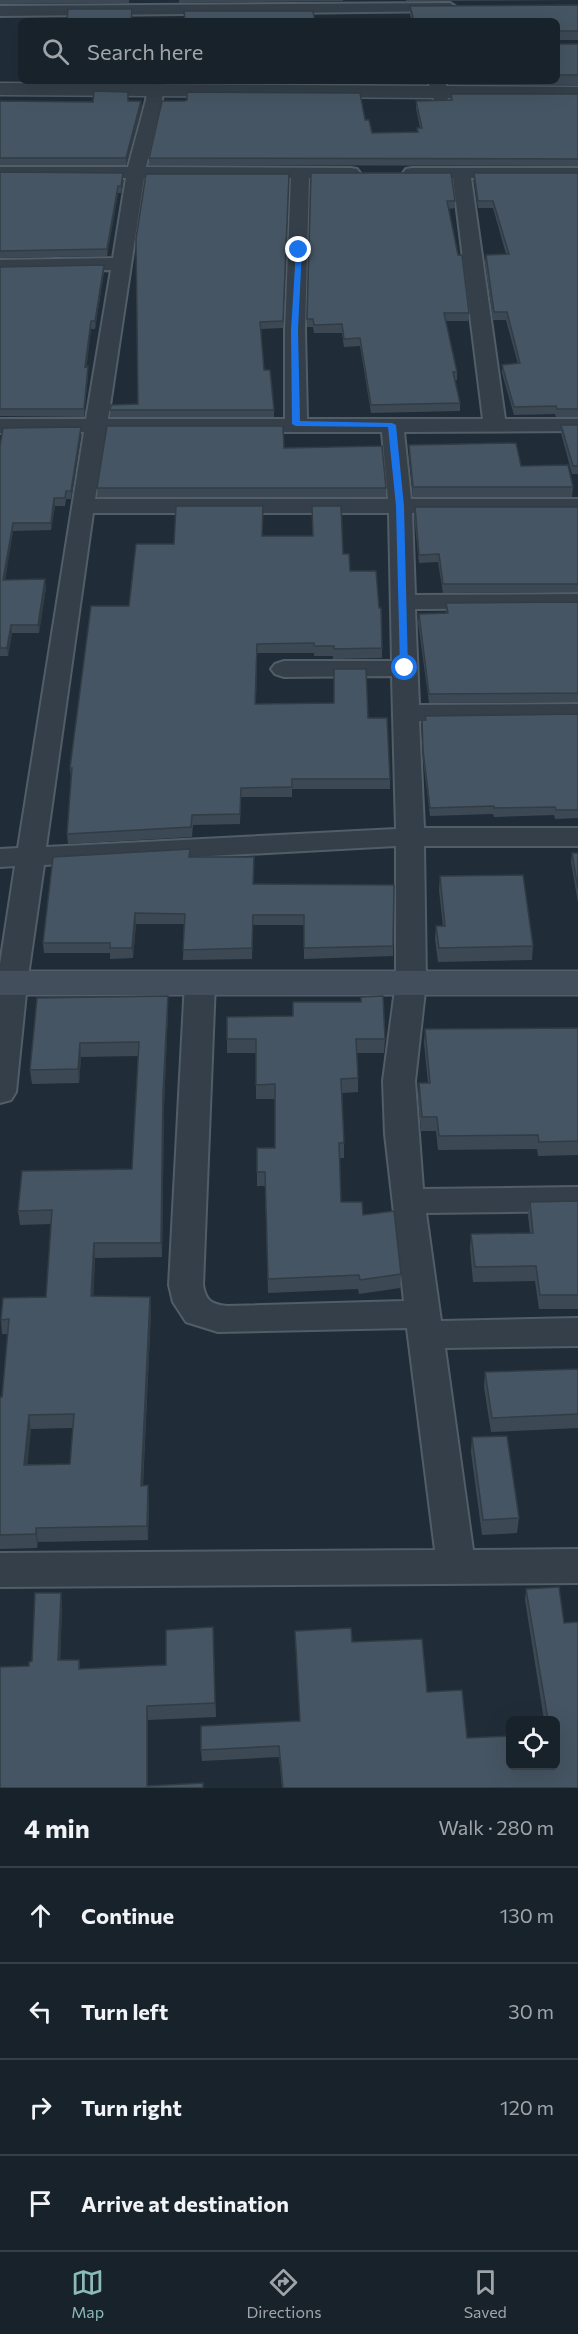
<!DOCTYPE html>
<html lang="en">
<head>
<meta charset="utf-8">
<style>
	:root { --surface:#18222b; --page:#212a33; --text:#f1f3f6; --muted:#9fa4a9; --line:#363f47; --accent:#8bbbb9 }
	body { margin:0; font-family:Commissioner,sans-serif; background:var(--page); color:var(--text) }
	.controls { position:absolute; right:18px; bottom:18px; display:grid; overflow:hidden; border-radius:9px; box-shadow:0 6px 24px #0002 }
	.controls button { width:54px; height:54px; display:grid; place-items:center; padding:0; border:0; border-bottom:2px solid var(--line); background:var(--surface); color:var(--text); font:30px sans-serif }
	.stop { position:absolute; width:18px; height:18px; margin:-14px; border:4px solid #1a73e8; border-radius:50%; background:#fff }
	.stop.end { background:#1a73e8; border-color:#fff; box-shadow:0 2px 6px #0008 }
	.list { margin:0; padding:0; list-style:none }
	h2 { display:flex; justify-content:space-between; align-items:center; height:78px; margin:0; padding:0 24px; font-size:26px }
	h2 small { font-size:20px; font-weight:400; color:var(--muted) }
	.list li { display:grid; grid-template-columns:39px 1fr auto; gap:18px; align-items:center; box-sizing:border-box; height:96px; padding:0 24px; border-top:2px solid var(--line) }
	.list b { display:block; font-size:22px; white-space:nowrap }
	.list em { font-size:20px; font-style:normal; color:var(--muted) }
	.icon { flex:none; width:33px; height:33px; fill:none; stroke:currentColor; stroke-width:2; stroke-linecap:round; stroke-linejoin:round }
	.map { position:relative; flex:none; width:578px; height:1788px; overflow:hidden }
	.search { position:absolute; background:var(--surface); box-shadow:0 6px 24px #0002; left:18px; right:18px; top:18px; height:66px; display:flex; align-items:center; gap:15px; box-sizing:border-box; padding:0 21px; border-radius:9px; color:var(--muted); font-size:22px }
	.sheet { height:462px; background:var(--surface) }
	nav { display:flex; justify-content:space-around; align-items:center; box-sizing:border-box; height:84px; border-top:2px solid var(--line); background:var(--surface); font-size:16px; color:var(--muted) }
	nav a { display:grid; justify-items:center; gap:3px }
	nav .on { color:var(--accent) }
	.map>svg:first-child { display:block }
	.lines { fill:none; stroke-linecap:round; stroke-linejoin:round }
	.minor-casing { stroke:#515d67; stroke-width:4 }
	.tertiary-casing { stroke:#515d67; stroke-width:3 }
	.secondary-casing { stroke:#515d67; stroke-width:3 }
	.minor { fill:#343f49; fill-rule:evenodd }
	.tertiary { fill:#343f49; fill-rule:evenodd }
	.secondary { fill:#424e5c; fill-rule:evenodd }
	.wall { fill:#3c4955; fill-rule:evenodd }
	.shaded-wall { fill:#313c45 }
	.building { fill:#465563; stroke:#313c45; stroke-width:1.5; fill-rule:evenodd }
	.route { fill:#1a73e8 }
</style>
</head>
<body>
<div class="map">
<svg width="578" height="1788" viewBox="0 0 578 1788">
	<rect width="100%" height="100%" fill="#202d39"/>
	<g class="lines">
		<g class="minor-casing">
			<path id="minor" d="M450 3 458 8 456 11 0 16V6Z
				M148 81H164L162 100 146 167 351 168 357 169 360 173 357 177 351 178H309L305 330 307 419H483L453 178H412L406 177 403 173 406 169 412 168H578V178H471L505 419H578V431L404 432 411 499H578V513H412L415 595 578 594V608L415 609 419 705 578 704V720L419 721 424 828H578V846H424L426 982 415 1081 423 1189 578 1187V1211L426 1213 441 1321 578 1318V1346L445 1348 473 1550 578 1549V1583L0 1587V1553L435 1550 407 1328 218 1332 186 1322 173 1302 169 1285 185 982 189 975 200 972 211 975 215 982 203 1285C206 1301 211 1304 227 1306L404 1301 385 1134 383 1081 396 982V846L44 865 27 983 16 1092 11 1100 0 1103V964L15 866 0 867V849L18 848 84 432 0 433V419H86L111 270 0 272V260L113 258 126 178 0 177V167H128L146 100ZM144 178H291L285 330V419H108ZM106 432H382L388 499H95ZM93 513H389L392 661H284L275 664 271 669 275 674 284 677 392 676 396 829 46 847Z
				M428 81H444L449 91 447 103H435Z"/>
		</g>
		<g class="tertiary-casing">
			<path id="tertiary" d="M0 83 578 87V99L0 95Z"/>
		</g>
		<g class="secondary-casing">
			<path id="secondary" d="M0 971H578V995H0Z"/>
		</g>
		<use href="#minor" class="minor"/>
		<use href="#tertiary" class="tertiary"/>
		<use href="#secondary" class="secondary"/>
	</g>
	<path class="wall" d="M0 0H129V3L0 4Z
		M179 0H343V1L179 3Z
		M406 0H578L406 1Z
		M578 5V40H557V21H412L410 15V6Z
		M557 44H578V85L450 84V81H557Z
		M95 81H129V82Z
		M189 81H395L189 82Z
		M451 94H578V166L149 165V158L365 120 372 133 417 132V128H420L416 108V101L451 100Z
		M0 101H129L142 108 126 165H0Z
		M0 172 123 180 121 193H118L107 256 0 258Z
		M311 173 455 201V208L448 209 469 313 468 321H445L457 372V380H455L460 403V411L371 413 360 346 344 347 342 333H314L313 327H307Z
		M474 173H578V417H556L555 414 514 415 502 373V365L518 364 506 320H493L485 262 486 255 506 254 493 208H478L474 180Z
		M289 174 283 328 261 329 264 370 274 410V417H111L110 410 138 404Z
		M0 267 104 272 95 329H91L86 366H88V374L84 417 0 416Z
		M561 425H578V474H572L561 433Z
		M81 427V434L71 499H66L65 506H55L51 530 13 531 5 579 46 587 39 633H12L8 656H0V446Z
		M409 445 521 466 573 487 572 497H413L409 455Z
		M284 448 386 488V497H98L97 488Z
		M415 507H578V592L443 593 438 562 419 563 414 515Z
		M262 536 343 554 382 648V658L333 659V656H314V653H257L256 704 368 718 390 779V789H292V797H241L240 824 193 825 192 837 68 844 67 834 71 777 70 768 129 606 174 544Z
		M578 602V702L429 703 418 622 419 614 446 613V603Z
		M578 714V818L555 819 554 815 494 817 493 814 430 816 423 759 422 720H425V716Z
		M572 853H578V903L571 862Z
		M190 857 254 884 394 885 393 956 304 959V925H253L252 959 183 960 184 924H136L133 958 110 959V953H44L43 943Z
		M440 876 533 946 532 960 438 962 435 939 436 926H443L439 890Z
		M168 996V1010L164 1107 162 1257 95 1258 93 1296 150 1297 151 1311 143 1486 149 1500 148 1540 38 1542 37 1548 0 1549V1397H2L8 1334H2L1 1320 46 1297 51 1224 20 1225 18 1211 132 1169 138 1056 81 1057 79 1083 32 1084 30 1070ZM73 1428 70 1464H27L31 1429Z
		M227 1017 385 1039 384 1053H356L358 1078V1092L342 1093 344 1143V1158H340L341 1202 363 1215 401 1274 400 1288 359 1294 358 1289 268 1293 265 1186H257V1148H275V1099H256V1053H227Z
		M578 1028V1155L538 1156 537 1149 438 1150 436 1131H421L418 1097 419 1083H428L424 1043 425 1029Z
		M578 1201V1309H539L535 1281 473 1282 470 1248 471 1234 530 1233 528 1216 530 1202Z
		M578 1369V1428L491 1432 484 1387 485 1372Z
		M472 1437 519 1518 517 1533 482 1535 471 1452Z
		M526 1589 578 1788H282L279 1757 202 1761 201 1750 300 1721 295 1631 352 1642 427 1692 467 1738 555 1766V1720H544L525 1600Z
		M61 1593 62 1606 60 1660H79L80 1669 166 1665 213 1627 216 1717 148 1720V1786L203 1788H0L29 1666 32 1661Z"/>
	<path class="shaded-wall" d="M141 101 142 108 126 165V158Z
		M123 173V180L121 193V186Z
		M118 186V193L107 256V249Z
		M104 265V272L95 329V321Z
		M91 321V329L86 374 85 367Z
		M88 366V374L84 417V409Z
		M81 427V434L71 499V491Z
		M54 498 55 506 51 530V523Z
		M13 523V531L4 588 3 580Z
		M45 579 46 587 39 633 38 625Z
		M11 625 12 633 8 656 7 648Z
		M135 913 136 924 133 958 132 948Z
		M168 996V1010L164 1107 162 1257 161 1243 163 1093Z
		M80 1043 81 1057 79 1083 78 1069Z
		M94 1243 95 1258 93 1310 91 1296Z
		M150 1297 151 1311 142 1500 141 1486Z
		M29 1415 31 1429 26 1479 24 1465Z
		M148 1485 149 1500 148 1540 147 1526Z
		M36 1528 38 1542 37 1548 36 1534Z
		M61 1593 62 1606 60 1674 58 1660Z
		M147 1706 148 1720V1788H147Z"/>
	<path class="building" d="M578 5V31H557V21H414L410 6Z
		M68 9H132L131 21H67Z
		M184 11H313L315 21H185Z
		M557 44H578V75H557Z
		M94 91 128 92V101H141L126 158H0V101L93 102Z
		M187 92 360 93 365 120H369L372 133 418 132 417 128H422L416 101 452 100 451 94H578V159L149 158 162 101H184L187 100Z
		M0 172 123 173 121 186H118L107 249 0 251Z
		M311 173H451L455 201H447L458 255H462L469 313H444L457 372H453L460 403 371 405 360 338 344 339 342 324 314 325 313 319H307Z
		M474 173H578V409H557L556 406 514 407 502 365 520 363 507 312H494L486 255 509 254 493 201H478Z
		M146 174H289L283 321 260 322 264 370H270L274 410H110L111 405 138 404 136 239Z
		M104 265 95 321H91L85 367 88 366 84 409H0V267Z
		M561 425H578V466H573Z
		M107 426H283L284 448 382 446 386 488H97Z
		M81 427 71 491H66L65 498H54L51 523H13L3 580 45 579 38 625H11L7 648H0V446L3 428Z
		M516 443 521 466 568 465 573 487H413L409 445Z
		M176 506H263L262 536H313L312 506H341L343 554H349L350 571H376L379 608H381L382 648 334 649V646H314V643L257 644 255 704 334 703V669H366L368 718H387L390 779H292V787L241 788 240 814 192 815 191 827 67 834 72 768H70L91 606H129L136 544H174Z
		M415 507H578V584H443L439 554 419 555Z
		M578 602V693L429 694 419 614 448 613 446 603Z
		M578 714V810H556L555 807 494 808V806L430 808 423 750 422 720H426L425 716Z
		M190 849 189 857H254L253 884 394 885 393 946 304 948V915H253L252 948 183 950 185 914 135 913 132 948H110V943H43L53 857Z
		M572 853H578V889Z
		M523 875 533 946 439 948 436 926H445L440 876Z
		M168 996 163 1093 161 1243H94L91 1296 150 1297 141 1486 148 1485 147 1526 36 1528V1534L0 1535V1397H2L9 1319 1 1320 3 1298 46 1297 52 1210 18 1211 22 1171 132 1169 139 1042 80 1043 78 1069 30 1070 37 998ZM74 1414 70 1464 24 1465 29 1415Z
		M383 996 385 1039H356L358 1078 341 1079 344 1143H339L341 1202H362L363 1215 394 1211 401 1274 360 1280 359 1275 268 1279 265 1172H257V1148H275V1084L256 1085V1039H227V1017L293 1016V1002H361V997Z
		M578 1028V1141L539 1142 538 1135 439 1136 437 1117H422L419 1083H430L425 1029Z
		M578 1201V1295H540L536 1266 475 1267 471 1234 533 1233 530 1202Z
		M578 1369V1414L492 1418 485 1372Z
		M507 1436 519 1518 483 1520 472 1437Z
		M559 1587 564 1623 578 1622V1788H283L279 1746 201 1750V1726L300 1721 295 1631 351 1628 352 1642 422 1639 427 1692 462 1690 467 1738 510 1736V1766H555V1720H548L526 1589Z
		M35 1593H61L58 1660H79V1669L166 1665V1630L213 1627 215 1703 147 1706V1786L203 1783V1788H0V1667L29 1666V1662L32 1661Z"/>
	<path class="route" d="M299 248 302 250 298 330 300 421 392 423 396 425 404 506 408 669 400 668 396 506 388 427 296 426 292 424 291 330 296 250Z"/>
</svg>
<div class="controls">
<button><svg class="icon" aria-label="locate" viewBox="0 0 24 24"><circle cx="12" cy="12" r="6"/><path d="M12 2v4M12 18v4M2 12h4M18 12h4"/></svg></button>
</div>
<div class="stop" style="left:405px;top:668px"></div>
<div class="stop end" style="left:299px;top:250px"></div>
<div class="search"><svg class="icon" aria-label="search" viewBox="0 0 24 24"><circle cx="10" cy="10" r="6"/><path d="M15 15l6 6"/></svg>Search here</div>
</div>
<section class="sheet">
<h2>4 min<small>Walk · 280 m</small></h2>
<ul class="list">
<li><svg class="icon" aria-label="ahead" viewBox="0 0 24 24"><path d="M12 20V5M6 11l6-6 6 6"/></svg><div><b>Continue</b></div><em>130 m</em></li>
<li><svg class="icon" aria-label="left" viewBox="0 0 24 24"><path d="M17 20v-9H6M10 6l-5 5 5 5"/></svg><div><b>Turn left</b></div><em>30 m</em></li>
<li><svg class="icon" aria-label="right" viewBox="0 0 24 24"><path d="M7 20v-9h11M14 6l5 5-5 5"/></svg><div><b>Turn right</b></div><em>120 m</em></li>
<li><svg class="icon" aria-label="arrive" viewBox="0 0 24 24"><path d="M6 21V4h12l-3 4 3 4H6"/></svg><div><b>Arrive at destination</b></div></li>
</ul>
</section>
<nav>
<a class="on"><svg class="icon" aria-label="map" viewBox="0 0 24 24"><path d="M3 6l6-2 6 2 6-2v14l-6 2-6-2-6 2zM9 4v14M15 6v14"/></svg>Map</a>
<a><svg class="icon" aria-label="directions" viewBox="0 0 24 24"><path d="M12 3l9 9-9 9-9-9zM9 14v-3h6M13 9l2 2-2 2"/></svg>Directions</a>
<a><svg class="icon" aria-label="saved" viewBox="0 0 24 24"><path d="M7 4h10v16l-5-4-5 4z"/></svg>Saved</a>
</nav>
</body>
</html>
